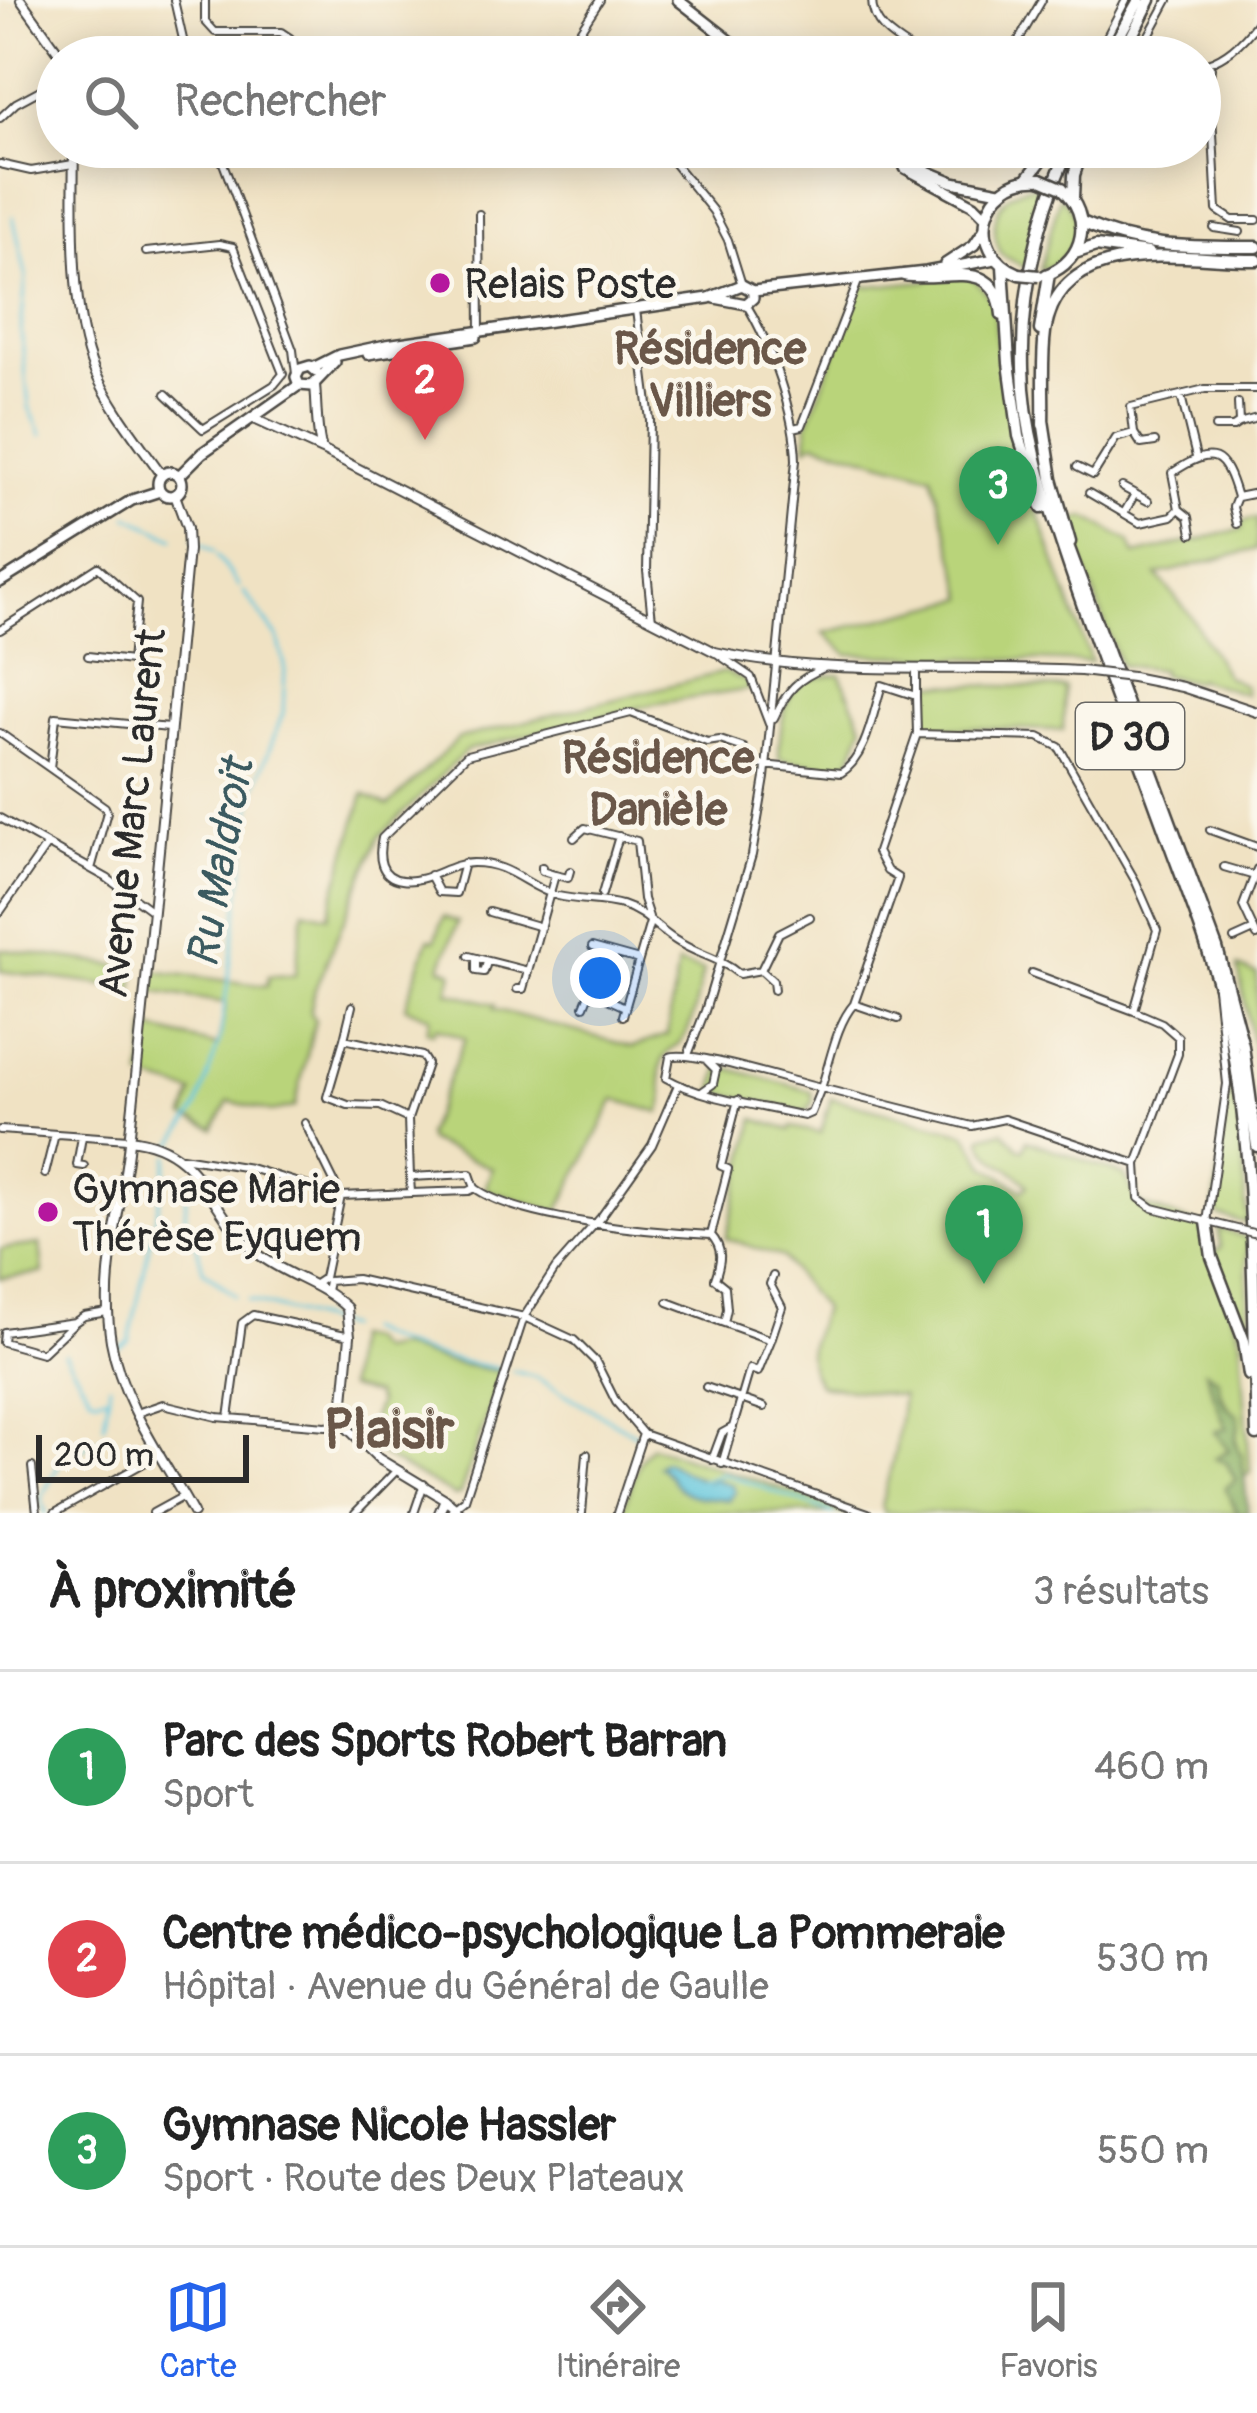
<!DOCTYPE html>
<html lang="fr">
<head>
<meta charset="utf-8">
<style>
	:root { --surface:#fff; --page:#f2f2f2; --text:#222; --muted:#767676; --line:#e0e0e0; --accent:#2563eb }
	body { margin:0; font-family:Pangolin,sans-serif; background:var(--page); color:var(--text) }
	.scale { position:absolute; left:36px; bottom:30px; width:213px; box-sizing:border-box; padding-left:12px; border:6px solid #2b2b2b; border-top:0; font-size:33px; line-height:42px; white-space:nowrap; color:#2b2b2b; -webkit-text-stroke:9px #fbf7ec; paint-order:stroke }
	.you { position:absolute; left:600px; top:978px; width:42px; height:42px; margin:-30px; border:9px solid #fff; border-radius:50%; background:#1a73e8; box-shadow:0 0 0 18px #1a73e833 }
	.badge { display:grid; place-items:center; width:78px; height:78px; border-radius:50%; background:var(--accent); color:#fff; font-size:39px; font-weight:700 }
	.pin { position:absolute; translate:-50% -99px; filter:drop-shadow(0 3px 6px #0008) }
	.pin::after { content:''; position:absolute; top:63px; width:42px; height:36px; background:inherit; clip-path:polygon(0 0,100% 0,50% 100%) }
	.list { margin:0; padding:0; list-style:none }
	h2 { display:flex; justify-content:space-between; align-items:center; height:156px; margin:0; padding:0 48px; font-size:51px }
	h2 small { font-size:39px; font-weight:400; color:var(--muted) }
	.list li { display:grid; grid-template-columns:78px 1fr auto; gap:36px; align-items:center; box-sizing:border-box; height:192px; padding:0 48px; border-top:3px solid var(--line) }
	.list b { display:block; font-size:45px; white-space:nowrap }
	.list p { margin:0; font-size:39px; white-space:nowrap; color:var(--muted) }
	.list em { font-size:39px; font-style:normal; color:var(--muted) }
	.icon { flex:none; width:66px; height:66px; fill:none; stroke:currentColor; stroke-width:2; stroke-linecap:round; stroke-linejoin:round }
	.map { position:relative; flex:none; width:1257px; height:1513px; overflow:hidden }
	.search { position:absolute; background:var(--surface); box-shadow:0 6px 30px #0003; left:36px; right:36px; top:36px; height:132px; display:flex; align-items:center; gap:30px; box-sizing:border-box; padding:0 42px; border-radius:66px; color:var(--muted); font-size:45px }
	.sheet { height:732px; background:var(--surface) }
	nav { display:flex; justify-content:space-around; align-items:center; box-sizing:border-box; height:168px; border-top:3px solid var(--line); background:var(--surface); font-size:33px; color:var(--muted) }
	nav a { display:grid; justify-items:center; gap:6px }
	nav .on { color:var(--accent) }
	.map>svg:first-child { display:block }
	.green { fill:#b9d47a; stroke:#728052; stroke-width:3 }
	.forest { fill:#92b66a; stroke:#5e704a; stroke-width:3 }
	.water { fill:#60c6dd; stroke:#467884; stroke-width:3 }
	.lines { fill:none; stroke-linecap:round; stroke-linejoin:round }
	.stream { stroke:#60c6dd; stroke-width:3 }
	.minor-casing { stroke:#494642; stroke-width:10 }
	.tertiary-casing { stroke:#494642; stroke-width:12 }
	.secondary-casing { stroke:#494642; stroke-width:14 }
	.primary-casing { stroke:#494642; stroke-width:15 }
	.minor { stroke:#fff; stroke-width:6 }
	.tertiary { stroke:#fff; stroke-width:8 }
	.secondary { stroke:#fff; stroke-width:9 }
	.primary { stroke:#fff; stroke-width:10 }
	.minor-bridge-casing { stroke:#494642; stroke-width:10; stroke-linecap:butt }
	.tertiary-bridge-casing { stroke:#494642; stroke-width:12; stroke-linecap:butt }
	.primary-bridge-casing { stroke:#494642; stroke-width:15; stroke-linecap:butt }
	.minor-bridge { stroke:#fff; stroke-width:6 }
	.tertiary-bridge { stroke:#fff; stroke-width:8 }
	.primary-bridge { stroke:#fff; stroke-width:10 }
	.poi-dot { fill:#b5179e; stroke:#fbf7ec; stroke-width:4.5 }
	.labels { text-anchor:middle; stroke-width:9; stroke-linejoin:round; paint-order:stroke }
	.shield { fill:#fbf7ec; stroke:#696865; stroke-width:3 }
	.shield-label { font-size:39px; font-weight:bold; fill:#2b2b2b }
	.poi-label { font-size:42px; fill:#2b2b2b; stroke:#fbf7ec; text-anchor:start }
	.street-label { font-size:42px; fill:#2b2b2b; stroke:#fbf7ec }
	.neighbourhood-label { font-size:45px; font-weight:bold; fill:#6a5749; stroke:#fbf7ec }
	.water-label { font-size:45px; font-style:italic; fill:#3b5a60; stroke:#fbf7ec }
	.district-label { font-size:54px; font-weight:bold; fill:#6a5749; stroke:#fbf7ec }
</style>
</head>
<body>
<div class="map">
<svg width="1257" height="1513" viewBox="0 0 1257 1513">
	<rect width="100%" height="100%" fill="#fbf7ec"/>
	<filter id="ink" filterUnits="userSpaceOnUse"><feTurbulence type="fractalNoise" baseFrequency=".00833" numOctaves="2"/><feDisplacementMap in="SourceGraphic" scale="24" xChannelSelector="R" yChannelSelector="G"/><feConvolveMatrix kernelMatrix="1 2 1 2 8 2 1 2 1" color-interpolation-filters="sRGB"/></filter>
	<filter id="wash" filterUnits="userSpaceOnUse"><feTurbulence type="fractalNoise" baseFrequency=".004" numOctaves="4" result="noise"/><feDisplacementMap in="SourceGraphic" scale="48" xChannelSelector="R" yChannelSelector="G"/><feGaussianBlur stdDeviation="2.7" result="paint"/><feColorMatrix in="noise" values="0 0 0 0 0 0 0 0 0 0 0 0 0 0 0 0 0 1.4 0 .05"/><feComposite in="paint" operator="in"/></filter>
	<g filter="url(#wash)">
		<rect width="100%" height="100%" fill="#f0e2c3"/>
		<path class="green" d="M1036 186 1049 189 1035 218 1036 235 1026 268 1002 255C985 224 998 188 1036 186Z
			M1060 196C1090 220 1075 261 1040 270Z
			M965 268 994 302 999 361 1025 476 1091 662 848 654 824 633 966 598 932 475 814 442 807 446 808 423 860 287 924 281Z
			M1086 517 1129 541 1135 555 1242 529 1241 522 1257 518V549L1157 575 1191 616 1226 676 1245 686V694L1197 679 1195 682 1161 675V670L1120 665 1068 521Z
			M724 672 745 680 752 689 654 704 467 750 379 837 315 989 310 1013 315 1020 295 1107 272 1112 229 1101 214 1129 185 1117 193 1093 142 1078 147 1028 218 1046 226 1003 151 991 153 971 267 986 269 976 295 975 304 910 328 916 364 794 388 806 459 738Z
			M840 674 863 726 851 759 840 768 779 759C779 739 782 696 801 683 811 676 828 676 840 674Z
			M928 684 1065 688 1063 730 924 727Z
			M444 917 458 922 441 967 453 972 448 992 495 1004 494 1009 633 1047 667 1035 678 964 703 971C697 992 696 1018 684 1037 677 1048 663 1052 661 1066 658 1084 669 1095 660 1113L615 1099 558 1212 485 1189 492 1168 428 1141 426 1135 465 1038 436 1027 433 1033 427 1031 430 1017 405 1007 429 939 435 940Z
			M0 949 136 968 134 989 0 971Z
			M1238 967 1257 974V1067Z
			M1227 1044 1239 1103 1247 1223 1219 1216 1214 1204 1229 1092Z
			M720 1066 811 1091 813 1101 807 1111 801 1112 714 1091Z
			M831 1098 966 1133 986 1166 1023 1190 1028 1185C1014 1166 995 1168 982 1141V1137L1003 1131 1020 1149H1024L1027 1140 1124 1175 1141 1205 1202 1226 1241 1342 1250 1471 1245 1477 1228 1406 1213 1377 1226 1429 1216 1432 1230 1450 1221 1454 1237 1481 1225 1488 1237 1513H885L881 1506 895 1452 902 1396 820 1385C799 1360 813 1337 822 1309L782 1257 726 1238 755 1119 790 1130 792 1127 821 1133Z
			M1218 1228 1247 1238 1249 1349 1214 1254 1221 1247Z
			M40 1244 43 1273 0 1278V1249Z
			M352 1337 366 1340 378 1351 398 1347 445 1362 502 1372 460 1494 455 1496 382 1456 376 1439 365 1434 378 1404 375 1395 347 1388Z
			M651 1446 857 1513H622L639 1462Z"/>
		<path class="forest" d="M1205 1371 1218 1379C1220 1386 1219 1393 1222 1399 1232 1420 1246 1405 1235 1441L1242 1456 1248 1513H1237L1225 1488 1236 1480 1226 1462 1215 1458 1229 1450 1215 1432 1226 1428Z"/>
		<path class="water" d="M664 1461 706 1482 713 1479 732 1485 735 1492 728 1500C713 1496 691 1500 679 1488 669 1480 670 1472 658 1466Z"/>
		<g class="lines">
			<path class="stream" d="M13 216 26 275 21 332 29 407 42 435
				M128 516 174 538
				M194 539 214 551
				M217 556 239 586
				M171 1148 198 1107 220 1039 254 790 283 713 285 666 278 638 244 592
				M187 1174 185 1219 192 1227 203 1270 235 1296
				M248 1300 345 1327
				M364 1330C408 1352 454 1361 502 1369
				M118 1348 129 1341 169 1156
				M64 1353 90 1395 95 1398 109 1395
				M513 1371 535 1377 637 1435
				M104 1425 110 1384
				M701 1481 723 1473 833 1513
				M46 1513 41 1498 62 1459 102 1438"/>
		</g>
	</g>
	<g filter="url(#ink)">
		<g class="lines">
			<g class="minor-casing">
				<path id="minor" d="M174 0 187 57
					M205 0V21L215 32H281L290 38 301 57
					M872 0C872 30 900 41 923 57
					M566 52 600 0
					M1141 52 1164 46 1188 57
					M337 57C380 43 534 38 574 57
					M1009 57 1042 0
					M1096 57 1126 0
					M1137 57 1168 0
					M1200 62 1211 68 1210 77 1204 81
					M1207 63C1227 57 1245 39 1257 23
					M1202 81 1211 95 1217 210 1232 220H1257
					M0 118 16 103 57 81
					M217 147 293 350 296 374
					M661 147 713 211 728 240 742 285
					M0 164 31 171 73 164
					M479 214 480 333
					M1214 228 1240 232
					M146 252 219 244 233 247 283 374 274 385 203 429 166 394
					M636 310 650 420 647 571 652 620
					M1181 396 1196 457
					M1238 403 1239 423 1257 418
					M1215 427H1233L1239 423
					M793 428 802 426 859 279
					M1134 433 1141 444 1155 442
					M1077 467 1093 475 1116 438 1134 433 1131 407 1205 389H1257
					M1122 487 1148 501
					M1089 493 1140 523 1172 516 1179 509 1172 473C1214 445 1224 452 1237 497L1257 493
					M1179 509 1189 517 1192 534
					M1124 513 1135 494
					M1237 524 1233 507 1237 497
					M0 630 98 567 137 602 131 661 88 656
					M719 655 751 677 769 724
					M916 669V696
					M774 718C787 690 797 679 826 667
					M0 733 105 807 107 812 91 869
					M917 734 1039 737 1059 747 1136 882 1157 930 1134 1011 1162 1023 1178 1037V1054L1137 1164
					M50 768 56 717 169 728
					M0 818 107 878 152 911
					M1210 830 1257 847
					M574 838 585 828 637 841 643 899 649 917
					M1224 867 1255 876
					M1257 869 1243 906 1257 936
					M430 875 439 892 456 893 464 863
					M555 875 568 878 570 871
					M602 894 619 836
					M0 912 46 846
					M489 912 541 927
					M1234 939 1254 930
					M592 947 639 960
					M469 956 528 971 555 875 542 871V867
					M476 958V971L484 972 487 962
					M761 970 779 933 810 917
					M1032 973 1134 1011
					M517 989H523L528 971
					M774 990 773 981 761 970 739 974C719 957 697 955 675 940 656 928 645 912 622 905 601 899 579 901 558 896 526 887 511 863 473 863 449 863 426 884 402 880 379 877 378 856 382 838L467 755 631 713 707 742 720 740 744 748 745 763 841 773C867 757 873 712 882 685L916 696 917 734 877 852 887 871 898 878 854 1004C836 1024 830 1063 821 1088L811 1113 804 1116C763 1106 702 1099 666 1078L670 1057C690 1049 793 1082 821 1088L829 1090 972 1126 1004 1119 1137 1164 1139 1198 1153 1208 1229 1227
					M854 1004 898 1019
					M584 1006 590 991 625 1007
					M623 1016 650 922
					M344 1039 352 1006
					M688 1055 705 1011 752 855 765 778 796 460C795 415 770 342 746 304
					M703 1091 713 1084 716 1070 707 1061
					M408 1119 380 1106 348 1105 327 1097 344 1039 422 1056 427 1064 408 1119 410 1177
					M305 1123 341 1196
					M0 1130 128 1139
					M82 1137 77 1165 84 1166
					M182 1157 250 1168 341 1196 411 1193
					M45 1174 55 1134
					M470 1174 475 1188 469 1191 411 1193 410 1177Z
					M475 1188C520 1221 654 1232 711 1235
					M1207 1222 1227 1084 1217 988
					M315 1284 324 1278 341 1196
					M326 1291 328 1281 356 1279 524 1317 574 1340 596 1362 616 1402 643 1434 868 1513
					M668 1302 724 1323
					M75 1322 42 1353 3 1342 4 1332Z
					M75 1322 84 1316 107 1312
					M771 1340 782 1307 770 1284 773 1276
					M706 1387 764 1407
					M137 1413 163 1404 217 1417 326 1426 342 1423
					M229 1418 242 1323 253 1315 350 1336
					M712 1460 722 1433 731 1428
					M722 1464 750 1369 758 1372 771 1340 724 1323 727 1309 725 1287 715 1279C721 1262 724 1249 711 1235L728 1169 721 1166 738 1100
					M32 1467 37 1513
					M55 1513 160 1454
					M153 1513 184 1496
					M355 1513 397 1470
					M414 1513 424 1484
					M462 1513 455 1507 465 1499 524 1317 556 1268 601 1217 652 1145 678 1085
					M582 1513 587 1454
					M617 1513 643 1434"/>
			</g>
			<g class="tertiary-casing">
				<path id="tertiary" d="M21 0 62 57
					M74 147C73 210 70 316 95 372 112 409 139 442 162 475
					M315 385C317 405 316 432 322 450
					M252 418 322 450 715 652C829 678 963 664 1081 671
					M175 495 187 528 188 550C169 750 150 951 128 1151 120 1217 100 1274 111 1341 122 1404 163 1458 193 1513
					M1132 677 1182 687 1257 712
					M128 1139C205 1146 207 1213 258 1254 286 1276 321 1283 347 1308L350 1336 342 1423 379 1459 445 1499 455 1507 451 1513
					M439 1513 445 1499"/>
			</g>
			<g class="secondary-casing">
				<path id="secondary" d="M678 0 751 57
					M869 147 953 182 1000 191
					M905 168 974 205 985 216
					M945 264 974 245 984 230
					M753 291 926 272 995 259
					M715 298 746 304 753 298V291
					M368 354 476 337
					M313 368 339 355 386 345 709 298 742 285 753 291
					M299 385 312 386 335 362
					M299 385 296 377 300 369 310 366 316 371
					M158 484a12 12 0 1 1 24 0a12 12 0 1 1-24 0Z
					M179 476 202 453 299 385
					M0 582 132 500 160 491"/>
			</g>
			<g class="primary-casing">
				<path id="primary" d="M1107 57 1139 0
					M1121 57 1150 0
					M1069 147C1038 217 1021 292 1023 368 1024 430 1043 487 1062 545 1095 645 1134 745 1170 845 1190 899 1211 953 1225 1009 1257 1148 1252 1293 1257 1435
					M1027 179 1052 147
					M1073 198 1074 175 1083 147
					M1082 222C1140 249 1194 247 1257 247
					M1075 253 1096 246 1148 253
					M1003 266 1009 363 1019 436 1042 508
					M1019 274C963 251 982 175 1041 179
					M904 275C943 283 996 254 1002 315
					M1046 275C1086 260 1093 216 1062 188
					M1040 330 1049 274
					M1043 420 1052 479 1070 542
					M1043 425C1044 395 1041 362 1045 332 1060 231 1185 261 1257 260
					M1066 540 1217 948 1243 1046 1257 1146
					M1207 1222 1212 1257 1244 1341 1249 1375"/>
			</g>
			<use href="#minor" class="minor"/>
			<use href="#tertiary" class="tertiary"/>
			<use href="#secondary" class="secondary"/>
			<use href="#primary" class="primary"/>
			<g class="minor-bridge-casing">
				<path id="minor-bridge" d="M1229 1227 1257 1234"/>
			</g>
			<g class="tertiary-bridge-casing">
				<path id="tertiary-bridge" d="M1081 671 1132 677"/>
			</g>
			<g class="primary-bridge-casing">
				<path id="primary-bridge" d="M1041 179 1062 188
					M1019 274 1039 276"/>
			</g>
			<use href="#minor-bridge" class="minor-bridge"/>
			<use href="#tertiary-bridge" class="tertiary-bridge"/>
			<use href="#primary-bridge" class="primary-bridge"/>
		</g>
	</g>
	<g class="poi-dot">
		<circle cx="440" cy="283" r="12"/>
		<circle cx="48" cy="1212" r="12"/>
	</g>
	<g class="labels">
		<rect class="shield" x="1076" y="703" width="108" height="66" rx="9"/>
		<g class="shield-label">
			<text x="1130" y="750">D 30</text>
		</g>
		<g class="poi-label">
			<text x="464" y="298">Relais Poste</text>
			<text x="72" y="1203">Gymnase Marie<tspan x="72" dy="48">Thérèse Eyquem</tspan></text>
		</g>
		<g class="street-label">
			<text transform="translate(131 813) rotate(-84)" y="15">Avenue Marc Laurent</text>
		</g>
		<g class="neighbourhood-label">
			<text x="710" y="364">Résidence<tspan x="710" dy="52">Villiers</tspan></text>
			<text x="658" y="773">Résidence<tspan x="658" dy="52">Danièle</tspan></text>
		</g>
		<g class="water-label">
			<text transform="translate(219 863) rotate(-80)" y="16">Ru Maldroit</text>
		</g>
		<g class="district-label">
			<text x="389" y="1448">Plaisir</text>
		</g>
	</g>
</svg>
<div class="scale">200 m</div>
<div class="you"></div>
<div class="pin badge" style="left:984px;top:1284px;background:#2e9e5b">1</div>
<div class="pin badge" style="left:425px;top:440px;background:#e0444e">2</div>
<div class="pin badge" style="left:998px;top:545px;background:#2e9e5b">3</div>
<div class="search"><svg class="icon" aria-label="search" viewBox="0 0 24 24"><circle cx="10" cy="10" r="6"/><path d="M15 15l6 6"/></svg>Rechercher</div>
</div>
<section class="sheet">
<h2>À proximité<small>3 résultats</small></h2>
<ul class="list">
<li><span class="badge" style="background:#2e9e5b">1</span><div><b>Parc des Sports Robert Barran</b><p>Sport</p></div><em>460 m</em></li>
<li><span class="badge" style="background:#e0444e">2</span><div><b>Centre médico-psychologique La Pommeraie</b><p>Hôpital · Avenue du Général de Gaulle</p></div><em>530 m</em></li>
<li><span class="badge" style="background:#2e9e5b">3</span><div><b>Gymnase Nicole Hassler</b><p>Sport · Route des Deux Plateaux</p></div><em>550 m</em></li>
</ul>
</section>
<nav>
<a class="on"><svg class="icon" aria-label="map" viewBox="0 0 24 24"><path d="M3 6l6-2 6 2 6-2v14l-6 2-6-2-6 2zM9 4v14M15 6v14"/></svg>Carte</a>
<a><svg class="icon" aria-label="directions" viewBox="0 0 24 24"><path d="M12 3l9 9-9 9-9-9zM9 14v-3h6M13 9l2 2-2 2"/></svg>Itinéraire</a>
<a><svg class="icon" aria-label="saved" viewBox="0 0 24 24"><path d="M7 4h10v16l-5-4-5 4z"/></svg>Favoris</a>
</nav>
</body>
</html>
